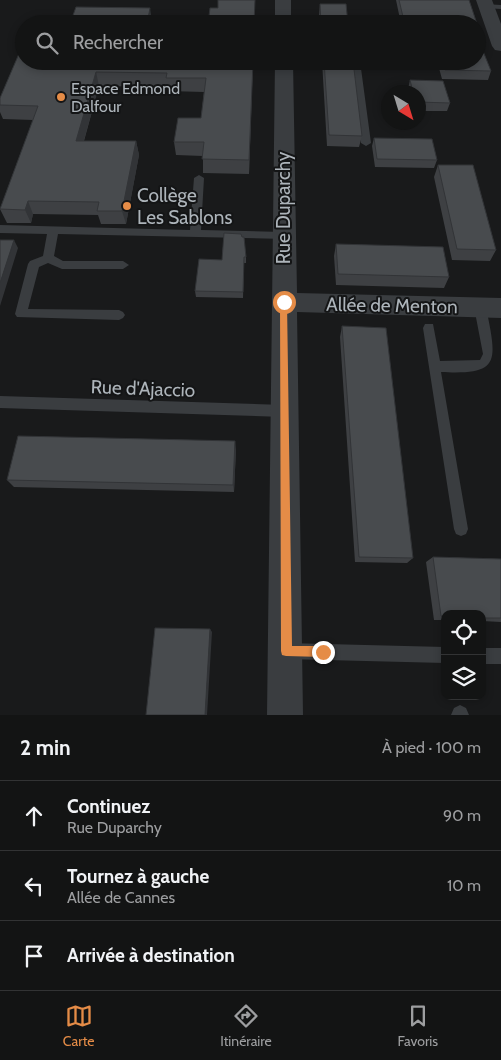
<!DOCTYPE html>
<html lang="fr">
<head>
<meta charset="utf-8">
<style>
	:root { --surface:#131414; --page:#1c1d1d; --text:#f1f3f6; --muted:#9d9ea0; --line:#323334; --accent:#e58c47 }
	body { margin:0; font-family:Cabin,sans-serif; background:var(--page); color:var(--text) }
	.controls { position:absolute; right:15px; bottom:15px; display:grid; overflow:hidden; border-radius:10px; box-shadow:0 2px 8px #0003 }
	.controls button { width:45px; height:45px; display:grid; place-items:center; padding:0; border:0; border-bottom:1px solid var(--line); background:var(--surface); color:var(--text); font:25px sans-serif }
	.compass { position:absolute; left:381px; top:85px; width:45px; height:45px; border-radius:50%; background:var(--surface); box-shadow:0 2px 8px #0003; rotate:142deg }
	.stop { position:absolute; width:15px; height:15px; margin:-11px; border:4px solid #e58c47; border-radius:50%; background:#fff }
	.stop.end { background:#e58c47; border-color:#fff; box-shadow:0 1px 5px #0008 }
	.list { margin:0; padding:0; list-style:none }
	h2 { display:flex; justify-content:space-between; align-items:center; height:65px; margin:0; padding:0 20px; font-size:21px }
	h2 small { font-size:16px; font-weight:400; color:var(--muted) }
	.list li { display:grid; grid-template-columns:32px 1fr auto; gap:15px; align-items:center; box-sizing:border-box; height:70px; padding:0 20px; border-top:1px solid var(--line) }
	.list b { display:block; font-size:19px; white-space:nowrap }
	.list p { margin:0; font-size:16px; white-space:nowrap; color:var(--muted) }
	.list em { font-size:16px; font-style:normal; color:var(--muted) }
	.icon { flex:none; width:28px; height:28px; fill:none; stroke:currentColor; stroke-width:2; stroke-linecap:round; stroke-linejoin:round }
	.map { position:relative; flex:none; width:501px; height:715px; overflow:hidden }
	.search { position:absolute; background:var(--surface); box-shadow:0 2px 8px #0003; left:15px; right:15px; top:15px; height:55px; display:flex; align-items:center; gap:12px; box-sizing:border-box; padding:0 18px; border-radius:28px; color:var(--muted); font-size:19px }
	.sheet { height:275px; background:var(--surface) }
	nav { display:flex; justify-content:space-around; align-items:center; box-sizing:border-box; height:70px; border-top:1px solid var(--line); background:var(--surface); font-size:14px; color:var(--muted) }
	nav a { display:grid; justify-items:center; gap:2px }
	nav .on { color:var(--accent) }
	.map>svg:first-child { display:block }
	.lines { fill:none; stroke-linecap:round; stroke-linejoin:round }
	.lane { fill:#3a3d40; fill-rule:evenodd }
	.street { fill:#3a3d40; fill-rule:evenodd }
	.wall { fill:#3e4043 }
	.shaded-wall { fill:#323437 }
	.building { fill:#484b4e; stroke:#323437 }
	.route { fill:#e58c47 }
	.poi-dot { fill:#e58c47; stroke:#141516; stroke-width:2 }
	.labels { text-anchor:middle; stroke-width:4; stroke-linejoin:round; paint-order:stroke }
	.far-poi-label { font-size:16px; fill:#adb4ba; stroke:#141516; text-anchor:start }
	.poi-label { font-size:19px; fill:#adb4ba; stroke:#141516; text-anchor:start }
	.street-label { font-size:19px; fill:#adb4ba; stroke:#141516 }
</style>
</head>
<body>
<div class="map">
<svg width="501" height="715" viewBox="0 0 501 715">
	<rect width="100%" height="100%" fill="#191a1b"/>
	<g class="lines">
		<path class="lane" d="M483 4 501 5V9L483 8Z
			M352 61H360L371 143 366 146 361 143Z
			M199 175 204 178 201 230 283 232 287 233 288 236 287 239 58 234 54 256 63 261H123L129 265 123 269H62L48 263 39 267 28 309 119 310 123 312 125 315 123 318 119 320 17 317 15 314 28 264 30 261 43 256 47 234 0 233V225L190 230 194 178Z
			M480 302 484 304 486 307C497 362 501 375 441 372L468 529 466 534 461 536 456 534 454 529 423 328 425 324H433L440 361 480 360 483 354 474 307 476 304Z
			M0 396 284 405 289 407 291 411 289 415 284 417 0 408Z
			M286 643 445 647V663L286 659 280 657 278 651 280 645Z
			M482 648H501V664H482Z
			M460 705 466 708 469 715H451L454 708Z"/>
		<path class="street" d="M275 0H291V24H275Z
			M476 0H492L501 24V51L495 50 492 46Z
			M275 61H293L297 293 501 298V318L297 312 303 715H267Z"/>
	</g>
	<path class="wall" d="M396 0H469L477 24H401Z
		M320 4 348 24H319V15Z
		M24 42 253 61 249 174 203 173V156L176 155 174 142 201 118 204 92 168 91V87L99 86 84 141H136L139 155 126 224H101L98 215 33 214 31 223H7L0 209 33 120 3 119 0 112V98Z
		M322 61H353L362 136 359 147 327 146Z
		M437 61H477L491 71 488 80 442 79Z
		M410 80 450 103 447 111H418V92H409L408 89Z
		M374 138 437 160 434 168 375 167 372 146Z
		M438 165 496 250 490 261 452 260 434 177Z
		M224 233 246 257V263H244L243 298 196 297 195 291 222 260Z
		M336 244 449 277 444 288 336 285 334 256Z
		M342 326 413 558 407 563 355 562 340 337Z
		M236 449 234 492 14 487 7 480Z
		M433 557 501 559V622L482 621V614H445V620H434L426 562Z"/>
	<path class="shaded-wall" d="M150 8 152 21V24H147Z
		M253 61 249 174V160Z
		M96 72 99 86 80 154 76 141Z
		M136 141 139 155 126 224 122 211Z
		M28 201 33 214 31 223 25 210Z
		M14 240 18 248 0 306V283Z
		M235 441 236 449 234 492 233 485Z
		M210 629 212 632 207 715H205Z"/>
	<path class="building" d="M218 0H255L254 24H208L210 8H218Z
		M399 0H469L477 24H432L431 21H404Z
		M320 4H346L348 24H321Z
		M76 7 150 8 147 24H31L33 19 72 18Z
		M477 36 491 71 445 70 442 61H477Z
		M24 42V61H253L249 160 202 159 204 142H174L178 118H201L206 78H166L167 73 96 72 76 141H136L122 211H97L99 202 28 201 25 210 0 209 38 106 0 105V98Z
		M324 61H353L362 136 329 135Z
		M410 80 443 81 450 103 418 102V92H413Z
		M374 138 432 139 437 160 377 159Z
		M438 165H473L496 250 457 249Z
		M224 233 241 234 242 237H244L246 257H244L243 292 195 291 199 259 222 260Z
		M0 240H14L0 283Z
		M336 244 443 247 449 277 338 274Z
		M342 326 386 328 413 558 359 557Z
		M18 436 235 441 233 485 7 480Z
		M433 557 501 559V618H482V614H445V617L441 616Z
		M155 628 210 629 205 715H146Z"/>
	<path class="route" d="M284 299 287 302 292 646H323L327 648 329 652 327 656 323 657 286 656 282 655 281 651 280 302Z"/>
	<g class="poi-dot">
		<circle cx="61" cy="97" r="5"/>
		<circle cx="127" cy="206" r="5"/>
	</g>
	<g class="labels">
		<g class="far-poi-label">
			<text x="71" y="94">Espace Edmond<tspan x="71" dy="18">Dalfour</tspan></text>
		</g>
		<g class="poi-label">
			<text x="137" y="202">Collège<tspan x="137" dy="22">Les Sablons</tspan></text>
		</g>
		<g class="street-label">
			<text transform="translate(283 208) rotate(-90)" y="7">Rue Duparchy</text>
			<text transform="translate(392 305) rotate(1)" y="7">Allée de Menton</text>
			<text transform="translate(143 388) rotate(2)" y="7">Rue d'Ajaccio</text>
		</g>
	</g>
</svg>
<div class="controls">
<button><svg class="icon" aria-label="locate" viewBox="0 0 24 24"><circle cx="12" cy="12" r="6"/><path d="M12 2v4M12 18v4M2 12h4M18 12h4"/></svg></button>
<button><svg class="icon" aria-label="layers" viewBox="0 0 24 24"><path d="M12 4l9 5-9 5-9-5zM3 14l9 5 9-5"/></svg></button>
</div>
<svg class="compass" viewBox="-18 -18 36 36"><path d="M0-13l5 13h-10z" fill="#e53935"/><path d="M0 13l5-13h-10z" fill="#9d9ea0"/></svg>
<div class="stop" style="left:284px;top:302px"></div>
<div class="stop end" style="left:323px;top:652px"></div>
<div class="search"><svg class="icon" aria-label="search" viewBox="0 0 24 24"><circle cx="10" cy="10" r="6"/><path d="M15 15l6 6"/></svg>Rechercher</div>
</div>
<section class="sheet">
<h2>2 min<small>À pied · 100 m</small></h2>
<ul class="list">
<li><svg class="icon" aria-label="ahead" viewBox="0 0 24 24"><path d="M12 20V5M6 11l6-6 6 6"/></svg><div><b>Continuez</b><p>Rue Duparchy</p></div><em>90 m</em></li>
<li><svg class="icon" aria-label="left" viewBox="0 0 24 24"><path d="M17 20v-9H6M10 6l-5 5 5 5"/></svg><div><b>Tournez à gauche</b><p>Allée de Cannes</p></div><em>10 m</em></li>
<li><svg class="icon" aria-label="arrive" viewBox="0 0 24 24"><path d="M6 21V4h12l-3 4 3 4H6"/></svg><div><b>Arrivée à destination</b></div></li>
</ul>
</section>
<nav>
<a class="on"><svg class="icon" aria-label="map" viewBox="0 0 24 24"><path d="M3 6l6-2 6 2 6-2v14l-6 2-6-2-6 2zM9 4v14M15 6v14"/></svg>Carte</a>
<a><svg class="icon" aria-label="directions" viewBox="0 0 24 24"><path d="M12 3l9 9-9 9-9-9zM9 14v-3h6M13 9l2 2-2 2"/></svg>Itinéraire</a>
<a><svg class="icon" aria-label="saved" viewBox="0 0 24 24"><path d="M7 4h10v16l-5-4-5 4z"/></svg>Favoris</a>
</nav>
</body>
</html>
